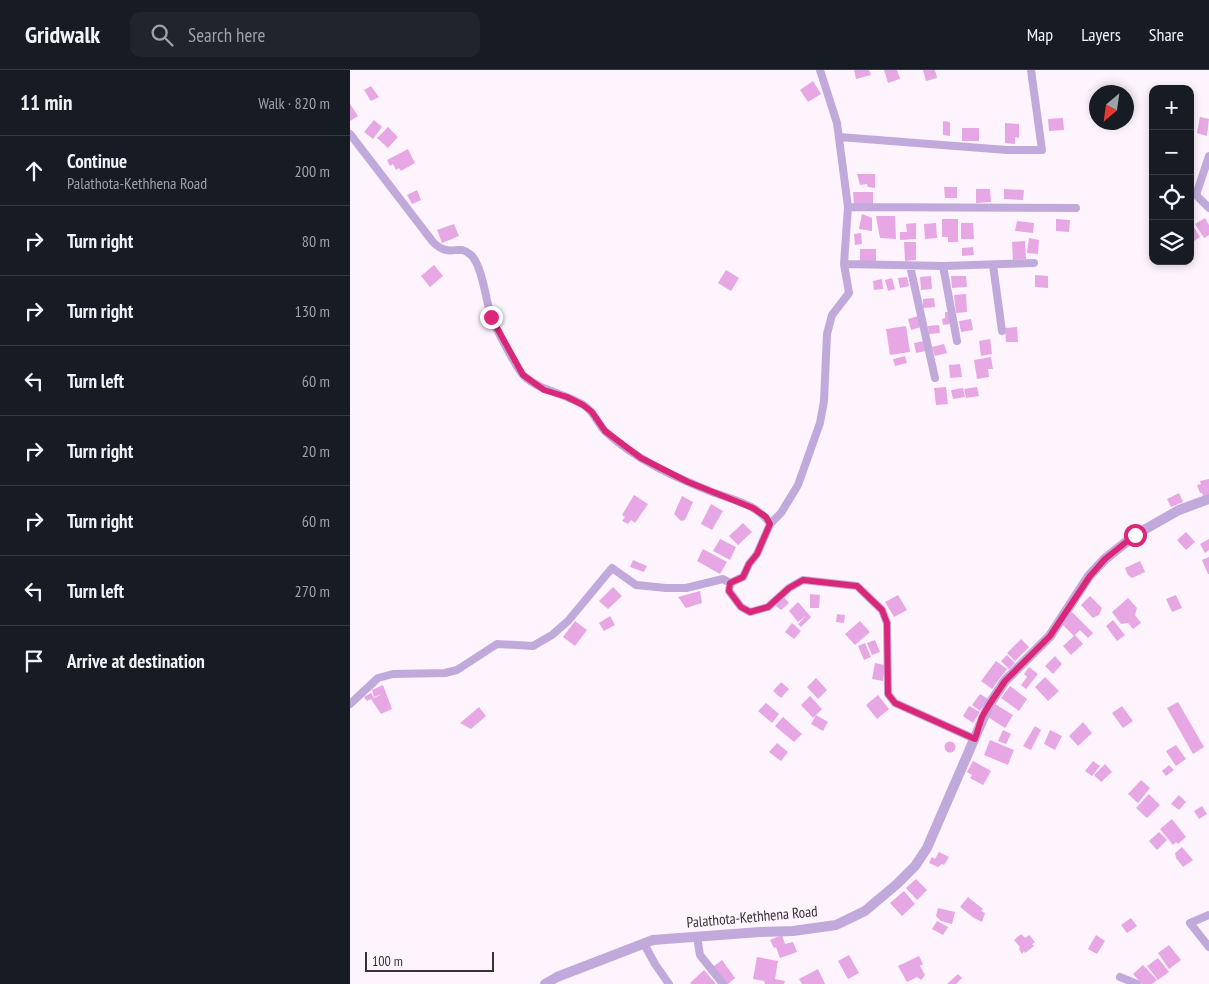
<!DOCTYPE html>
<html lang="en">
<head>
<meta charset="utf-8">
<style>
	:root { --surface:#171b24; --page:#20242c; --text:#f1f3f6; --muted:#9ea1a6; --line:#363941 }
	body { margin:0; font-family:"PT Sans Narrow",sans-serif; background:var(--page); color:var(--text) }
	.controls { position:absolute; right:15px; top:15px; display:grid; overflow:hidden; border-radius:10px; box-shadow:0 2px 8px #0003 }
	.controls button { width:45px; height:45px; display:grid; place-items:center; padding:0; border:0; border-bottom:1px solid var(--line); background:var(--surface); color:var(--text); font:25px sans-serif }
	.compass { position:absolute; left:739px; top:15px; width:45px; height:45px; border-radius:50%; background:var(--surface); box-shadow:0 2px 8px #0003; rotate:209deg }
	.scale { position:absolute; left:15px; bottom:12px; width:129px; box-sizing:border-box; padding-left:5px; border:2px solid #3a3039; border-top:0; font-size:14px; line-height:18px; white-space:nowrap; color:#3a3039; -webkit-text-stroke:4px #fef4fd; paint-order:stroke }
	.stop { position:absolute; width:15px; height:15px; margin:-11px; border:4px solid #db2777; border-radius:50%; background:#fff }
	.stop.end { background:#db2777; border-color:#fff; box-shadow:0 1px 5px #0008 }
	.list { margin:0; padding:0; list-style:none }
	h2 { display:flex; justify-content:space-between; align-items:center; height:65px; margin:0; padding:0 20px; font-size:21px }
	h2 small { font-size:16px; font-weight:400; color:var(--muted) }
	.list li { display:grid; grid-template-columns:32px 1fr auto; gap:15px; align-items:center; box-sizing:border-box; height:70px; padding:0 20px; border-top:1px solid var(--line) }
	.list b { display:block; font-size:19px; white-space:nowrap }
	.list p { margin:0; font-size:16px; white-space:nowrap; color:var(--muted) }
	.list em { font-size:16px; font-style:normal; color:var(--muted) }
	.icon { flex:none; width:28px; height:28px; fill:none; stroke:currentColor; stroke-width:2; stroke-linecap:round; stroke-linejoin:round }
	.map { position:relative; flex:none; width:859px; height:914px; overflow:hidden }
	header { display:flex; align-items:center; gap:30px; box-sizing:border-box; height:70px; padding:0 25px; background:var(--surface); border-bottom:1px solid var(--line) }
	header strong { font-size:24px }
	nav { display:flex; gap:28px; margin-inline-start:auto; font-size:18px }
	.search { width:350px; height:45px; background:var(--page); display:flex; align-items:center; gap:12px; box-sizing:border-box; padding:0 18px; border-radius:10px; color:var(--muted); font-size:19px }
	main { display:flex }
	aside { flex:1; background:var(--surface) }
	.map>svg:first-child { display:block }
	.building { fill:#e7a7e4 }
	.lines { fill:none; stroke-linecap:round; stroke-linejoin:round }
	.minor { stroke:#c2a9dc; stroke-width:8 }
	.tertiary { stroke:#c2a9dc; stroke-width:10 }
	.route { stroke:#db2777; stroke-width:6 }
	.labels { text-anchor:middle; stroke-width:4.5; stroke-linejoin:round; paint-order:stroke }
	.street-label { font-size:15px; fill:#3a3039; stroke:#fef4fd }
</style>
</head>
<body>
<header>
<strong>Gridwalk</strong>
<div class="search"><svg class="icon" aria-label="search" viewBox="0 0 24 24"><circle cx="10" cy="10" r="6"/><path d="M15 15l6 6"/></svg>Search here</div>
<nav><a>Map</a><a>Layers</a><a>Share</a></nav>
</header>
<main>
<aside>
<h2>11 min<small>Walk · 820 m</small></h2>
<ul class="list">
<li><svg class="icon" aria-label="ahead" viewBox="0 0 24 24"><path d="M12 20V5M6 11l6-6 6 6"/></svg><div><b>Continue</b><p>Palathota-Kethhena Road</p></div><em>200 m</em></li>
<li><svg class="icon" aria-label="right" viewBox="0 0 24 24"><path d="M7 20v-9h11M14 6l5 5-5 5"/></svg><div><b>Turn right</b></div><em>80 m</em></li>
<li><svg class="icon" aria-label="right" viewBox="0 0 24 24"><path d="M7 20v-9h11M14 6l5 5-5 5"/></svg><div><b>Turn right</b></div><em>130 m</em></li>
<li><svg class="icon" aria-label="left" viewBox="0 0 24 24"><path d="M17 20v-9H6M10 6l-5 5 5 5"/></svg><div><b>Turn left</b></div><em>60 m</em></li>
<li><svg class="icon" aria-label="right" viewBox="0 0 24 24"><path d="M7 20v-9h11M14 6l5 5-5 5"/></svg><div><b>Turn right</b></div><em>20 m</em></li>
<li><svg class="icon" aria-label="right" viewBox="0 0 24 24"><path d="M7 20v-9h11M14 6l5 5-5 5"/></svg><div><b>Turn right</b></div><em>60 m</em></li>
<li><svg class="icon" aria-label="left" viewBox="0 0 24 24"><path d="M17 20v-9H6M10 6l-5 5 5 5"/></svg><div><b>Turn left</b></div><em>270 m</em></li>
<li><svg class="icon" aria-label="arrive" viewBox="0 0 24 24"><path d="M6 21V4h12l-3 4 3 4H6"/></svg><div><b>Arrive at destination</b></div></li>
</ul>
</aside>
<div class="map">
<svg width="859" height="914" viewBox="0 0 859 914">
	<rect width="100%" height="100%" fill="#fef4fd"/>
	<path class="building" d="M504 0H519L521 5 506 9Z
		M534 0H547L550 9 538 13Z
		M573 0H585L587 8 576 11Z
		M463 11 471 24 458 32 450 20Z
		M21 16 29 27 21 31 14 20Z
		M0 34 8 46 0 51Z
		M850 47 859 49 857 66 847 63Z
		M713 48 714 60 699 61 698 49Z
		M24 50 32 57 23 69 14 62Z
		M593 51 600 52V66L593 65Z
		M655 53 669 54V68L665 67V74L655 73Z
		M38 57 48 67 38 78 27 68Z
		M612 58H629V71H612Z
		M58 79 65 93 51 101 49 98 46 100 43 94 40 96 37 90Z
		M507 104H525V118L518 117 517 114 510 115Z
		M594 117H607V128H595Z
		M626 119H640L641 132 626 133Z
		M654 119 674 120 673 130 654 129Z
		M67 120 71 130 62 134 57 125Z
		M503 122H523V134H504Z
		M512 144 522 148V161L509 159Z
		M526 146H545L546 169 530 168Z
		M855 148 859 155V165L854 168 845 154Z
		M592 149H608V172H598V167H592Z
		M706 149 720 150 719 162 706 161Z
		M667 151 684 153 683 163 665 161Z
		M840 151 850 167 844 171 840 166Z
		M566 153V169L550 170V162H557L556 154Z
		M586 153 587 168 575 169 574 154Z
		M611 153H623L624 169H611Z
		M104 154 109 166 92 173 87 160Z
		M511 163 512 174 505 175 504 164Z
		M679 168 689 170 688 184 677 183Z
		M675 171 676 189 663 190 662 172Z
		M554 172H566V190L555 191Z
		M623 177 624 185 612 186V178Z
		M510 179H526V192H510Z
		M84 195 93 206 80 217 71 206Z
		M376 200 389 208 381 221 368 213Z
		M685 205 698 206V218L685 217Z
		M581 206 582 219 571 220 570 207Z
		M601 206H616L617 217 602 218Z
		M557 207 559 216 550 218 548 208Z
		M542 208 545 219 538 221 535 210Z
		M532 209 533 219 524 220 523 211Z
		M616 224 617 242 606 243 604 225Z
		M584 228 585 237 573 238V229Z
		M595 242H599L601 254 593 255 592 249 595 248Z
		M568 246 571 257 561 260 558 249Z
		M621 249 623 260 611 262 609 251Z
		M589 255 590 263 579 264 578 256Z
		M556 256 560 282 540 285 536 259Z
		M667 257 668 272H656L655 258Z
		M640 269 642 284 631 286 629 271Z
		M574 271 576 281 566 283 564 273Z
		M594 274 597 283 585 286 582 277Z
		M555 286 557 293 545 296 543 289Z
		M641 287 643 299H638L639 307 627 309 624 290Z
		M610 294 612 307 600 308 599 295Z
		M596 317 598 334 586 335 584 318Z
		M627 317 629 326 616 328 614 319Z
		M613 318 615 327 603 329 601 320Z
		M859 409V425L853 426 852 423H850L847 415 851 414 850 411Z
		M829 423 833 432 821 437 817 429Z
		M284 425 298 434 285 453 281 450 278 454 272 451 275 447 272 445Z
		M332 426 343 432 335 450 331 451 324 444Z
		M361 434 373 441 362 460 351 454Z
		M393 453 402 462 388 475 379 466Z
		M836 462 845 472 836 480 827 470Z
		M370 469 386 477 380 490 363 481Z
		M859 469V480L855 483 850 474Z
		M353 479 377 492 370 504 347 491Z
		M859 487V504H858L852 490Z
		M283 490 297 496 294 502 280 497Z
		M790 491 795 502 782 508 778 505 775 498Z
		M263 517 272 526 258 539 249 531Z
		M350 521 352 533 336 538 328 527Z
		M460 524 470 525 469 538H460Z
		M548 525 557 540 544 547 535 532Z
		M826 525 832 538 822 542 816 529Z
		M433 526 439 533 431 540 424 534Z
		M740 526 752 538 749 545 743 548 731 535Z
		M778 528 787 538 785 545 791 553 783 559 778 553 771 554 762 542Z
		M448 532 461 547 451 557 448 554 456 546 448 552 439 541Z
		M722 542 743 563 738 568 730 560 724 566 711 553Z
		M487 544 495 545 494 553 486 552Z
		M260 546 265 555 254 561 249 553Z
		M763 550 775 565 767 571 756 556Z
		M225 551 237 560 225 576 213 567Z
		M510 551 520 562 505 575 495 564Z
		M442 553 451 561 444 569 435 562Z
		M725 565 733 574 721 585 713 576Z
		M671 569 679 577 665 591 657 583Z
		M525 570 530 582 522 585 517 573Z
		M515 573 521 587 514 590 508 576Z
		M657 585 665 593 659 599 651 591Z
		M705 586 712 594 703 604 695 596Z
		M646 591 657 599 642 619 631 611Z
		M525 593 535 595 533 611 522 609Z
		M679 597 688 604 676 619 671 615 677 607 674 604Z
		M695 607 709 621 698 631 685 617Z
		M466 608 477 620 468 629 457 617Z
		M431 612 439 619 431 628 423 621Z
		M33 615 42 639 31 644 21 629 17 631 14 627 21 623 24 628 32 624 24 627 22 620Z
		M660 616 677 629 669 641 651 628Z
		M630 624 638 629 630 641 622 635Z
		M528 625 539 639 527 649 516 635Z
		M460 626 472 639 463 648 451 635Z
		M828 632 854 677 843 684 817 638Z
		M416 633 429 644 422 653 408 641Z
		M645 634 663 645 655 658 638 647Z
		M619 636 630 642 623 653 613 646Z
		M772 636 783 651 773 658 762 643Z
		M129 637 136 646 121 659 110 653Z
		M466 645 478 652 473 661 461 654Z
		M433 647 452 664 444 672 425 656Z
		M733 652 742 663 728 676 719 666Z
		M685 656 691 660 681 680 673 676Z
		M653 660 661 664 656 674 648 671Z
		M700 660 712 666 705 680 694 674Z
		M640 670 664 680 658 695 634 685Z
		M594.5 677a5.5 5.5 0 1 1 11 0a5.5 5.5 0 1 1-11 0Z
		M427 673 438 682 431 691 419 682Z
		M826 675 836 689 826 696 816 681Z
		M623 691 641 701 633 715 620 708 622 705 617 702Z
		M743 691 750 696 742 706 735 701Z
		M755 694 762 702 751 712 744 705Z
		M819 695 824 700 816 706 812 701Z
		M791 710 800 718 788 733 778 724Z
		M799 724 810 735 797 748 786 738Z
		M829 725 836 732 829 740 821 734Z
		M852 736 857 744 849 749 844 741Z
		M822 749 836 767 828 774 826 772 823 775 810 759Z
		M809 762 817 770 807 780 799 771Z
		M832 777 843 790 833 797 826 788 825 783Z
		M589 782 599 787 594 795 592 794 588 797 579 793 582 787 585 789Z
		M566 809 577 820 567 830 556 818Z
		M554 821 565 834 552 846 540 833Z
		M618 827 633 839 631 841 635 843 632 852 624 848 610 837Z
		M588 838 605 842 602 854 591 851 586 846Z
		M781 848 787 856 777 863 771 855Z
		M587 851 598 857 593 865 582 859Z
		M671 864 675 868 679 865 685 872 682 874 684 876 675 883 674 881 672 884 669 879 670 877 664 870Z
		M432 865 435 874 443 872 447 882 430 888 426 877 424 878 420 870Z
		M746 865 755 871 747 884 738 879Z
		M819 875 831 890 819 899 808 883Z
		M499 885 509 903 498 909 488 891Z
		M569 886 573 894 570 896 575 905 571 910 567 907 557 912 548 896Z
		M407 887 428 891 425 909 435 911 434 914H415L414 911 403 909Z
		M808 888 819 902 808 910 797 896Z
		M372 890 385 908 378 914H375L363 897Z
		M793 895 807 910 802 914H792L783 904Z
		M468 899 475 914H452L449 909Z
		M354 900 366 914H341L340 913Z
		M608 904 612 908 606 914H597Z"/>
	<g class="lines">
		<path class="minor" d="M0 64 83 172C86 175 91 179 96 180 106 182 111 176 121 185 132 195 136 231 141 246 144 255 168 301 174 306 191 322 216 323 235 336 245 343 248 355 256 362 286 390 325 407 362 422 381 429 409 435 420 454L407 484 399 494 393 507 380 513 379 521 391 537 400 542 418 537 439 518 453 510 507 516 532 540 537 553 538 624 545 633 625 669
			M489 67 657 80H692L681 0
			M859 86 846 125 859 138
			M498 137 726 138
			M494 194 593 196 684 193
			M643 195 652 261
			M560 196 585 308
			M593 196 607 271
			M420 454 431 443 448 415 470 353 474 331 477 264 482 245 499 223 494 194 498 137 487 53 470 0
			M0 634 28 608 43 604 95 603 107 600 147 574 183 576 202 565 218 551 262 498 286 515 316 518H336L373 509 380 513
			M859 845 840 853 859 877
			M347 867 350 885 373 914
			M294 874 305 894 319 914
			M770 907 787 914"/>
		<path class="tertiary" d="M195 914 207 907 303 870 410 862 443 861 486 855 515 841 547 814 565 796 577 778 639 635 655 611 700 566 739 506 755 489 785 465 829 440 859 429"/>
	</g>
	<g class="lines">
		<path class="route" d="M141 247 173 305 194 320 217 327 233 335 242 342 255 361 291 388 338 412 403 438 416 447 420 454 407 484 399 494 393 507 380 513 379 521 391 537 400 542 418 537 439 518 453 510 507 516 532 540 537 553 538 624 545 633 625 669 632 647 639 635 655 611 700 566 740 506 755 489 785 465"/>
	</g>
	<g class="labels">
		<g class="street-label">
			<text transform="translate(402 847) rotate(-5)" y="5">Palathota-Kethhena Road</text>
		</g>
	</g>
</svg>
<div class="controls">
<button>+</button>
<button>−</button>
<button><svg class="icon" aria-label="locate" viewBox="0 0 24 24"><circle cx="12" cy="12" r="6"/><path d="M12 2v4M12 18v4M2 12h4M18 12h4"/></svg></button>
<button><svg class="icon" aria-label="layers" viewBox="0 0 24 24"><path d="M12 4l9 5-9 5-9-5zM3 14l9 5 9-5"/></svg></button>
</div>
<svg class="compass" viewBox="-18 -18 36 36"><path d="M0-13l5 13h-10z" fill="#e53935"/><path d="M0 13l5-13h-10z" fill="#9ea1a6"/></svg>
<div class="scale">100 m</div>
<div class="stop" style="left:785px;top:465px"></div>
<div class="stop end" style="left:141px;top:247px"></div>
</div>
</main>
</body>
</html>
